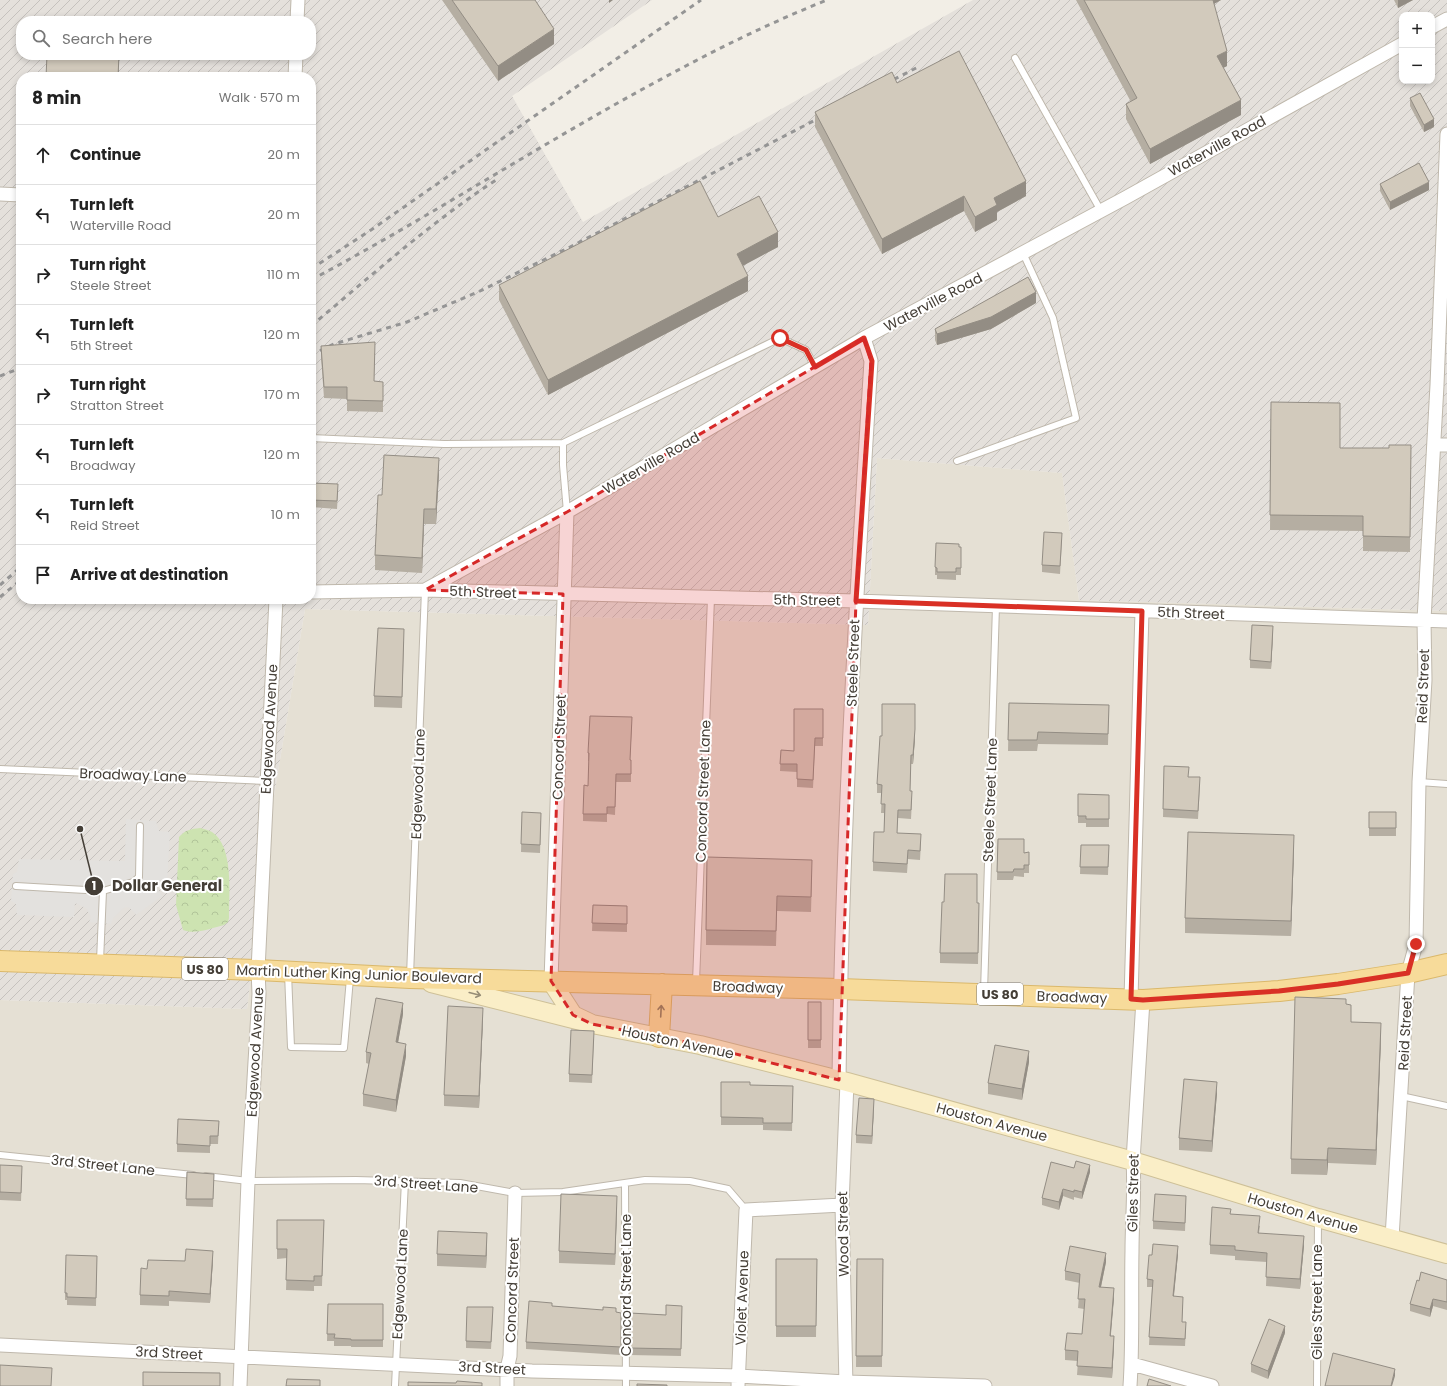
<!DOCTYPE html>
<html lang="en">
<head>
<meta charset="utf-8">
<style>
	:root { --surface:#fff; --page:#f6f6f6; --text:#222; --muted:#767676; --line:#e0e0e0 }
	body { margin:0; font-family:Poppins,sans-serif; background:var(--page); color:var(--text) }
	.controls { position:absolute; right:12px; top:12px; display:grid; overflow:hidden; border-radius:8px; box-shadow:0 2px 6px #0003 }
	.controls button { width:36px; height:36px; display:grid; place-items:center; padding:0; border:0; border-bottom:1px solid var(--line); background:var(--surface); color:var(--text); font:20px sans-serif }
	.stop { position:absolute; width:12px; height:12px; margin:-9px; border:3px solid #d93025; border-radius:50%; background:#fff }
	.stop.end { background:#d93025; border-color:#fff; box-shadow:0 1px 4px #0008 }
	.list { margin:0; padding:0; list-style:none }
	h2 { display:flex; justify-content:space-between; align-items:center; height:52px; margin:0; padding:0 16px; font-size:17px }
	h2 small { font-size:13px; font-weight:400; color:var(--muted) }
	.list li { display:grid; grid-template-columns:26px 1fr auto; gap:12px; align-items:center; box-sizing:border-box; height:60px; padding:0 16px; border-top:1px solid var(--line) }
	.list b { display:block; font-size:15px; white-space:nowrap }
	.list p { margin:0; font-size:13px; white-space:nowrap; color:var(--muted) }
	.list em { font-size:13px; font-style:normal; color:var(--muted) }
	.icon { flex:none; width:22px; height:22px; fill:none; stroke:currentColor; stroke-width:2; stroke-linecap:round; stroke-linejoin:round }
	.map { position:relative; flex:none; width:1447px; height:1386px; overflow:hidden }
	.search { position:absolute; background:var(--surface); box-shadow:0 2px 6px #0003; left:16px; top:16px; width:300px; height:44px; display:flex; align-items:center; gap:10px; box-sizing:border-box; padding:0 14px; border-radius:16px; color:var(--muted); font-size:15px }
	.panel { position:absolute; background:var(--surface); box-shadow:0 2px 6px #0003; left:16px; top:72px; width:300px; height:532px; border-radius:16px }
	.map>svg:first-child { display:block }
	.residential { fill:#e5e0d4 }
	.industrial { fill:url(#industrial-furrows); fill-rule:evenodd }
	.forest { fill:url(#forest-crowns) }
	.parking { fill:#e3e1de }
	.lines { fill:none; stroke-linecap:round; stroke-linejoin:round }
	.lane-casing { stroke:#bfb8ac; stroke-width:8 }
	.street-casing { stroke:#bfb8ac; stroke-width:15 }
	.secondary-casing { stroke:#cec098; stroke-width:20 }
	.primary-casing { stroke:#dab86b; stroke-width:22 }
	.lane { stroke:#fff; stroke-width:6 }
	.street { stroke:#fff; stroke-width:13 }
	.secondary { stroke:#faeec7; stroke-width:18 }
	.primary { stroke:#f7db9a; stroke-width:20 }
	.rail { stroke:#959595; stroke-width:3; stroke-dasharray:5 5; stroke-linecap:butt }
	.wall { fill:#b5aea2 }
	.shaded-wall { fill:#938d84 }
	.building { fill:#d2cabc; stroke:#938d84 }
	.oneway { stroke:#968d77 }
	.oneway2 { stroke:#958563 }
	.route { stroke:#d93025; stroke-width:5 }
	.marked { fill:#d62828; fill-opacity:0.2; stroke:#d62828; stroke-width:3; stroke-dasharray:8 5; stroke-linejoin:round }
	.labels { text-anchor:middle; stroke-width:4; stroke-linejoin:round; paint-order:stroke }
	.shield { fill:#fff; stroke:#7c7872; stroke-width:1 }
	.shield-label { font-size:13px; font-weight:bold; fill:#443e36 }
	.street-label { font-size:14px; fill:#443e36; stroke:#fff }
	.leader { fill:none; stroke:#443e36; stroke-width:1.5 }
	.callout-dot { fill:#443e36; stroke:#fff; stroke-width:1.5 }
	.mark-label { font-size:12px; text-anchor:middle; font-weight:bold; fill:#fff }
	.callout-label { font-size:15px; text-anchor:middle; font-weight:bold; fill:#443e36; stroke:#fff; stroke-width:4; stroke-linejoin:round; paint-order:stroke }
</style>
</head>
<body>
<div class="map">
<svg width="1447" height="1386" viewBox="0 0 1447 1386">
	<defs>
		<pattern id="industrial-furrows" width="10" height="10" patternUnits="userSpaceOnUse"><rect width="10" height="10" fill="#e4e0db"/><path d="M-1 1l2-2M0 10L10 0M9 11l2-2" fill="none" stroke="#c5c1bd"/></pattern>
		<pattern id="forest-crowns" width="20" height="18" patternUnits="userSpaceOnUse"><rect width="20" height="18" fill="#cde3b1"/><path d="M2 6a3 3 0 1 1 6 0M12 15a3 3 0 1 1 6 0" fill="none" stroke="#b1c499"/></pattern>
	</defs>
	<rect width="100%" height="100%" fill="#f2eee6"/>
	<path class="residential" d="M877 458 1062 473 1079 600 1447 611V1386H0V1000L247 1009 268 832 305 609 868 625Z"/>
	<path class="industrial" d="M0 0H652L512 96 583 222 973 0H1447V611L1079 600 1062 473 877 458 868 625 305 609 268 832 247 1009 0 1000ZM1402 15H1432V81H1402ZM21 21H311V55H21ZM21 77H311V599H21Z"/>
	<path class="forest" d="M200 828C204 829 209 830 212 832 234 846 229 895 229 918L228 922 224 925C212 928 195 935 183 930L176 905 179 837C185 830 191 829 200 828Z"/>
	<path class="parking" d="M126 819 156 821 159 831 170 832 167 884 158 882H155L154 884 162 896 136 915 130 908 126 907 124 908 113 918 111 924 89 922 91 917 86 908 75 903 74 917 17 915 16 904 11 901 13 874 17 872 19 859 125 861Z"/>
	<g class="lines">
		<g class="lane-casing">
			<path id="lane" d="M1015 58 1101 211
				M311 438 444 444 563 443
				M957 461 1076 418 1053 318 1023 253
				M567 512 563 465V443L780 338 806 350 815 367
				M0 769 266 781
				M1419 782 1447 784
				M16 886 103 891 100 961
				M103 891 133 882 139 877 140 826
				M288 973 291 1047 344 1048 350 978
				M410 976 425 590
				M696 982 711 598
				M984 992 996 606
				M1401 1096 1447 1106
				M0 1155 193 1175
				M206 1176 248 1181 356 1180 460 1183 515 1193 563 1192 645 1180 690 1181 728 1189 746 1210
				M625 1184 626 1386
				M395 1386 405 1181
				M1317 1386 1318 1219"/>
		</g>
		<g class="street-casing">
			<path id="street" d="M297 21 298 0
				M1432 27 1447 19
				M295 77 296 55
				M0 194 21 195
				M1434 445H1447
				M425 590 567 512 864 338 1125 198 1402 44
				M311 592 425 590 856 601 1447 621
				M551 981 567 512
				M1131 999 1142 611
				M839 1080C842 840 856 600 871 361L864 338
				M1392 1238 1408 973 1416 944 1419 782 1425 680 1424 620 1437 385 1447 134
				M0 1345 532 1371 739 1376 846 1382 985 1386
				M1132 1364 1212 1386
				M240 1386 248 1181 259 994 258 970 276 599
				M507 1386V1369L510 1356 515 1193
				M738 1386 746 1210 842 1205
				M846 1386 842 1205 847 1082
				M1130 1386C1133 1341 1131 1296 1132 1251 1132 1221 1135 1191 1133 1161L1143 1000"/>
		</g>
		<g class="secondary-casing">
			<path id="secondary" d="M551 981 573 1015 592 1024 700 1045 847 1082 1133 1161 1318 1218 1447 1254
				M431 983 581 1021"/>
		</g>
		<g class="primary-casing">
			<path id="primary" d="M0 961 258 970 410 978 840 989 1143 1000 1279 991 1338 984 1408 973 1447 964
				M659 1037 662 984"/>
		</g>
		<use href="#lane" class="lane"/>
		<use href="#street" class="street"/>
		<use href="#secondary" class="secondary"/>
		<use href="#primary" class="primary"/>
		<path class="rail" d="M885 84 918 67
			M311 269 371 230 701 0
			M311 280C437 213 556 134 682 68 729 43 777 20 827 0
			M311 326C371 276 430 223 496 180
			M311 355 334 344 407 322 478 292 570 247 825 115
			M0 376 21 368
			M0 585 21 567
			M0 597 21 580"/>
	</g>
	<path class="wall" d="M442 0H535L554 44 498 81Z
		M1076 0H1221L1214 4 1227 66 1223 68 1241 115 1150 164 1126 119V104L1131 102Z
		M1394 0H1413L1398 8Z
		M897 83 1026 196 997 212V220L975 232 964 211 882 254 815 127V112Z
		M1410 98 1434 127 1424 132 1410 106Z
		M1380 184 1429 190 1390 210 1380 191Z
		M718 217 778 247 743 265 748 291 548 395 499 300V285Z
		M1036 303 991 329 937 345 935 340V329Z
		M321 346 375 353 374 381 383 393V412L347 411V399L324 398 321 357Z
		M1271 402 1340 448H1389L1411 445 1410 552 1363 551V531L1270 530Z
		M439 473 436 524H424L422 573 375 570V555L382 495Z
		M311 483 338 492 337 509 311 507Z
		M1062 540 1060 574 1042 572V565Z
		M959 547H961V575H956V580L937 579V575H935V567Z
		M1273 634 1271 669 1250 668V660Z
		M404 641 402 708 374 707V696Z
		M1009 703 1109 705 1108 745 1038 744 1037 751H1008Z
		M823 709V746H815L813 788 797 787V772L780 771 781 750 794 751Z
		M632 725 630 760H631V782H616L615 815 607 814V822L583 821V814L588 786 589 761H588V753Z
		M915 738 913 764H911L910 791 912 800 911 819 898 818 897 833 921 843 920 860 908 859 907 873 873 871V862L884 832V813H881L882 793H877V784Z
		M1164 766 1200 785 1198 819 1163 817Z
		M1078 794 1109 795V827H1086V823H1078Z
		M522 812 541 821 540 853 521 852Z
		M1369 812H1396V836H1369Z
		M998 839 1024 853 1029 852V873H1024V877L1014 876 1013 880H997Z
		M1081 845H1109L1108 875 1080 874Z
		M1294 850 1291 936 1185 933V918Z
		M812 875 811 912 777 911 776 946 706 945V930Z
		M977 903H979L978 964 940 963V953Z
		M593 905 627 906V932L592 931Z
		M808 1002H821V1048H808Z
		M1346 1004 1351 1022 1381 1038 1376 1165 1328 1163 1327 1175 1291 1174V1159Z
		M403 1014 398 1043 406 1056 396 1112 363 1106V1094L369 1064 366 1063V1052Z
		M483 1019 479 1108 444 1106V1095Z
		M594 1038 592 1083 569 1082V1074Z
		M1029 1062 1022 1100 988 1094V1083Z
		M721 1082 750 1085 793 1086 792 1131 763 1130V1125H721Z
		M1217 1093 1212 1152 1179 1150V1138Z
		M874 1106 872 1144 856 1143V1135Z
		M219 1121 218 1144H210V1153L177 1152V1144Z
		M0 1165 22 1174 21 1201 0 1200Z
		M187 1172 214 1174 213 1207 186 1206Z
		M1090 1172 1082 1199 1074 1197V1200L1063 1196 1059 1210 1042 1205V1198Z
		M1186 1204 1185 1231 1153 1229V1221Z
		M617 1207 615 1265 559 1263V1251Z
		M1231 1214 1260 1226 1259 1233 1304 1245 1300 1289 1266 1286 1267 1262 1235 1260V1256L1210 1254V1245Z
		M277 1220H324L322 1286H314V1291L286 1290 287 1258 277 1259Z
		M487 1245 486 1268 437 1266V1254Z
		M1178 1254 1174 1296 1183 1305 1182 1322 1186 1329 1185 1346 1149 1345 1152 1287H1147V1279L1152 1255Z
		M97 1256 96 1306 67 1305V1300H65V1293Z
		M776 1259H817L816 1337H776Z
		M857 1259H883L882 1367H856Z
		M213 1260 210 1303 169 1301V1306L140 1305V1295L147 1269 185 1261Z
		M1106 1262 1101 1287 1114 1298 1110 1336 1114 1345 1112 1378 1077 1375 1078 1361 1065 1360V1350L1082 1334 1084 1309 1078 1308 1080 1283 1065 1280V1271Z
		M1447 1280V1310L1433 1306 1430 1317 1410 1311V1304L1419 1281Z
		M328 1304H383V1347H351V1346H334V1341H327Z
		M552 1306 621 1313V1355L526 1349V1342Z
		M682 1306 681 1356 630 1355V1313L666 1315Z
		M493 1315 491 1349 466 1348V1341Z
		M1285 1333 1268 1379 1251 1372V1364Z"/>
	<path class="shaded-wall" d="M609 0H613L609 3Z
		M1210 0H1221L1210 6Z
		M1398 0H1413L1398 8Z
		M554 29V44L498 81V66Z
		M1227 51V66L1217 71V56Z
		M119 55V77H118Z
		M1241 100V115L1150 164V149Z
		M1434 119V127L1424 132V125Z
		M1026 181V196L997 212V220L975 232V217L994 198Z
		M1429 182V190L1390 210V202Z
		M964 196V211L882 254V239Z
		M778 232V247L737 269V254Z
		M748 276V291L548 395V380Z
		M1036 292V303L991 329 937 345V334Z
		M439 458V473L436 524V509Z
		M424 509V524L422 573V558Z
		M1273 626V634L1271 669V662Z
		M915 729V738L913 764V755Z
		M1294 835V850L1291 936V921Z
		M403 1003V1014L396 1054V1042Z
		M483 1008V1019L479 1108V1096Z
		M1381 1023V1038L1376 1165V1150Z
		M406 1044V1056L396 1112V1100Z
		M1029 1051V1062L1022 1100V1089Z
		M1217 1082V1093L1212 1152V1141Z
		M874 1099V1106L872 1144V1136Z
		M1328 1148V1163L1327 1175V1160Z
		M1090 1165V1172L1082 1199V1192Z
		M1063 1189V1196L1059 1210V1202Z
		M617 1196V1207L615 1265V1254Z
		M487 1233V1245L486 1268V1256Z
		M1304 1236V1245L1300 1289V1279Z
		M1178 1246V1254L1173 1304V1296Z
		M213 1251V1260L210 1303V1294Z
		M1106 1253V1262L1099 1296V1287Z
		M1114 1288V1298L1110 1345V1336Z
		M1433 1299V1306L1430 1317V1309Z
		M1285 1326V1333L1268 1379V1371Z
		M1114 1336V1345L1112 1378V1368Z
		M1395 1369V1376L1392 1386H1391Z"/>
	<path class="building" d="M452 0H535L554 29 498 66Z
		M1084 0H1213L1227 51 1217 56 1241 100 1150 149 1126 104 1137 98Z
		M959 51 1026 181 994 198 997 205 975 217 964 196 882 239 815 112 892 72 897 83Z
		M47 55H119L118 77H46Z
		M1420 93 1434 119 1424 125 1410 98Z
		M1419 163 1429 182 1390 202 1380 184Z
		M700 181 718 217 759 196 778 232 737 254 748 276 548 380 499 285Z
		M1028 277 1036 292 991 317 937 334 935 329Z
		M375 342 374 381 383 382V401L347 400V387H324L321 346Z
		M1271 402 1340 403V448H1389V445H1411L1410 537 1363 536V516L1270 515Z
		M384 455 439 458 436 509H424L422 558 375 555 378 495H382Z
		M311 483 338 484 337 501 311 500Z
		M1044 532 1062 533 1060 566 1042 565Z
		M936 543 959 544V547H961V568H956V572H937V568L935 567Z
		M1252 625 1273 626 1271 662 1250 660Z
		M378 628 404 629 402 697 374 696Z
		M1009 703 1109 705 1108 734 1038 732 1037 740H1008Z
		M882 704H915V729L913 755H911L910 791H912L911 810H898L897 833 921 834 920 851 908 850 907 864 873 862 874 832H884L885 804H881L882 785 877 784 880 736H882Z
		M794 709H823V738H815L813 780 797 779V764H780L781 750 794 751Z
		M590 716 632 717 630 760H631V774H616L615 807H607V814H583L584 785 588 786 589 753H588Z
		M1164 766 1189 767 1188 777H1200L1198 811 1163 809Z
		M1078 794 1109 795V819H1086V816H1078Z
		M522 812 541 813 540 845 521 844Z
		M1369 812H1396V828H1369Z
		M1188 832 1294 835 1291 921 1185 918Z
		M998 839H1024V853L1029 852V865H1024V869H1014L1013 872H997Z
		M1081 845H1109L1108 867H1080Z
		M707 857 812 860 811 897 777 896 776 931 706 930Z
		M945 874H977V903H979L978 953H940L942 902H944Z
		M593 905 627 906V924L592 923Z
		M1295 997 1346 999V1004L1351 1005V1022L1381 1023 1376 1150 1328 1148 1327 1160 1291 1159Z
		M376 998 403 1003 396 1042 406 1044 396 1100 363 1094 371 1053 366 1052Z
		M808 1002H821V1040H808Z
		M448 1006 483 1008 479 1096 444 1095Z
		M571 1030 594 1031 592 1075 569 1074Z
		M995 1045 1029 1051 1022 1089 988 1083Z
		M1184 1079 1217 1082 1212 1141 1179 1138Z
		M721 1082H750V1085L793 1086 792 1123H763V1118L721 1117Z
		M859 1098 874 1099 872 1136 856 1135Z
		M178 1119 219 1121 218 1136H210V1146L177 1144Z
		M1076 1161 1090 1165 1082 1192 1074 1190V1192L1063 1189 1059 1202 1042 1198 1051 1162 1074 1168Z
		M0 1165 22 1166 21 1193 0 1192Z
		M187 1172 214 1174 213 1199H186Z
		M561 1194 617 1196 615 1254 559 1251Z
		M1155 1194 1186 1196 1185 1223 1153 1221Z
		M1212 1207 1231 1209 1230 1214 1260 1216 1258 1233 1304 1236 1300 1279 1266 1277 1267 1253 1235 1250V1246L1210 1245Z
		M277 1220H324L322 1276H314V1281L286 1280 287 1249H277Z
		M438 1231 487 1233 486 1256 437 1254Z
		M1153 1244 1178 1246 1173 1296 1183 1297 1182 1322H1186L1185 1339 1149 1337 1153 1280 1147 1279 1149 1255H1152Z
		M1070 1246 1106 1253 1099 1287 1114 1288 1110 1336H1114L1112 1368 1077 1366 1078 1351 1065 1350 1067 1333 1082 1334 1085 1299H1078L1080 1274 1065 1271Z
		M186 1249 213 1251 210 1294 169 1291V1296L140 1295 141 1268 147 1269 148 1260 185 1261Z
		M66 1255 97 1256 96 1298 67 1297V1293H65Z
		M776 1259H817L816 1326H776Z
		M857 1259H883L882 1356H856Z
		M1421 1272 1447 1280V1302L1433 1299 1430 1309 1410 1304 1417 1280 1419 1281Z
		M529 1301 552 1303V1306L603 1310V1307L616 1308V1312L621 1313V1347L526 1342Z
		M328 1304H383V1340H351V1339L334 1338 335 1334H327Z
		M666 1305 682 1306 681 1349 630 1348V1313L666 1315Z
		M467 1307H493L491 1342 466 1341Z
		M1269 1319 1285 1326 1268 1371 1251 1364Z
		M1333 1353 1395 1369 1391 1386H1325Z
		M0 1365 52 1368 51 1386H0Z
		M143 1372 220 1373V1386H143Z
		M287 1379 320 1380V1386H286Z
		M1149 1379 1171 1386H1147Z
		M457 1381 482 1383V1386H408V1382L456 1383Z
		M637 1384 667 1385V1386H637Z"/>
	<defs><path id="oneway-shaft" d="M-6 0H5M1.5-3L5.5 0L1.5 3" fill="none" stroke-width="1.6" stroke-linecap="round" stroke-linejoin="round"/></defs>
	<use class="oneway" href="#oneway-shaft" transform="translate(475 994) rotate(14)"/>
	<use class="oneway2" href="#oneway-shaft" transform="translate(661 1011) rotate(-87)"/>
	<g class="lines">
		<path class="route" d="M780 338 806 350 815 367 864 338 872 361 856 601 1142 611 1131 999 1143 1000 1279 991 1338 984 1408 973 1416 944"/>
	</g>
	<path class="marked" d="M864 338 871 361 856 601 839 1080 700 1045 592 1024 573 1015 551 981 563 594 425 590 567 512Z"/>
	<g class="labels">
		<g class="shield">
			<rect x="182" y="958" width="46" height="22" rx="3"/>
			<rect x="977" y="983" width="46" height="22" rx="3"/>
		</g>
		<g class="shield-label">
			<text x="205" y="974">US 80</text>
			<text x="1000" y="999">US 80</text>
		</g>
		<g class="street-label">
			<text transform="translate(1217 146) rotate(-29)" y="5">Waterville Road</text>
			<text transform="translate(933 302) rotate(-28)" y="5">Waterville Road</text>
			<text transform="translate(651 463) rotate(-30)" y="5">Waterville Road</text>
			<text transform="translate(483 592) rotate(2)" y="5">5th Street</text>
			<text transform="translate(807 600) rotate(1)" y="5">5th Street</text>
			<text transform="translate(1191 613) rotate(2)" y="5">5th Street</text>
			<text transform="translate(853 663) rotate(-88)" y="5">Steele Street</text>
			<text transform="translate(1423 686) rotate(-88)" y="5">Reid Street</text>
			<text transform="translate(269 729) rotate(-87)" y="5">Edgewood Avenue</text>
			<text transform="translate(559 747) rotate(-88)" y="5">Concord Street</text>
			<text transform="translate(133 775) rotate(2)" y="5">Broadway Lane</text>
			<text transform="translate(418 784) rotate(-88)" y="5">Edgewood Lane</text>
			<text transform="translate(703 791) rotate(-88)" y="5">Concord Street Lane</text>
			<text transform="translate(990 800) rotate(-88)" y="5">Steele Street Lane</text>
			<text transform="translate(359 974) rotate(2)" y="5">Martin Luther King Junior Boulevard</text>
			<text transform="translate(748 987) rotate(2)" y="5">Broadway</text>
			<text transform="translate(1072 997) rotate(2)" y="5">Broadway</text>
			<text transform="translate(1405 1033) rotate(-87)" y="5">Reid Street</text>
			<text transform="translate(678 1042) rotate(12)" y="5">Houston Avenue</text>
			<text transform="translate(255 1052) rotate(-87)" y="5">Edgewood Avenue</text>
			<text transform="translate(992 1122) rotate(15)" y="5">Houston Avenue</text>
			<text transform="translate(103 1165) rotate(6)" y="5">3rd Street Lane</text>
			<text transform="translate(426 1184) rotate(4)" y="5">3rd Street Lane</text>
			<text transform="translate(1133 1193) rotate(-89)" y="5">Giles Street</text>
			<text transform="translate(1303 1213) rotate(16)" y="5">Houston Avenue</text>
			<text transform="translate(843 1234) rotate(-91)" y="5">Wood Street</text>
			<text transform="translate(400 1284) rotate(-87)" y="5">Edgewood Lane</text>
			<text transform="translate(626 1285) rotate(-90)" y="5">Concord Street Lane</text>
			<text transform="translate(512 1290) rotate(-88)" y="5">Concord Street</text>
			<text transform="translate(742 1298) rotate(-88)" y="5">Violet Avenue</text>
			<text transform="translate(1317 1302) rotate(-90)" y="5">Giles Street Lane</text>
			<text transform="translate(169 1353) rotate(3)" y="5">3rd Street</text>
			<text transform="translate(492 1368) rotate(3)" y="5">3rd Street</text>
		</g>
	</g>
	<path class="leader" d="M80 829L94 886"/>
	<g class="callout-dot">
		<circle cx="80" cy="829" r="4"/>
		<circle cx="94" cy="886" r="10"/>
	</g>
	<g class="mark-label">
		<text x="94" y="890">1</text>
	</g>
	<g class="callout-label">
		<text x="167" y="891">Dollar General</text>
	</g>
</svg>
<div class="controls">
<button>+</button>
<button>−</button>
</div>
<div class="stop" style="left:780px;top:338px"></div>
<div class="stop end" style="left:1416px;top:944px"></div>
<div class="search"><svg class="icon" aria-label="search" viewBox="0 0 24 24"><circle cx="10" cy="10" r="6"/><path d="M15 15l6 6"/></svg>Search here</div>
<section class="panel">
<h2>8 min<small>Walk · 570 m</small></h2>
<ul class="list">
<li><svg class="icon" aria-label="ahead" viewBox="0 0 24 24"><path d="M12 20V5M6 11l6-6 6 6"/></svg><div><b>Continue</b></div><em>20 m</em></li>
<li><svg class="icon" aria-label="left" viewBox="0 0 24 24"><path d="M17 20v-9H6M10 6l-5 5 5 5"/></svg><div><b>Turn left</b><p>Waterville Road</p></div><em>20 m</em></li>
<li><svg class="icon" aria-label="right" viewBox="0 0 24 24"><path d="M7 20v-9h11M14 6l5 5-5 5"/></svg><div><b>Turn right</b><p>Steele Street</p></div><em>110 m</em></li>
<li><svg class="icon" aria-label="left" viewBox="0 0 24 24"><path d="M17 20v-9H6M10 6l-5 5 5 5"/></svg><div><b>Turn left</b><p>5th Street</p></div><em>120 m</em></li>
<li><svg class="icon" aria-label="right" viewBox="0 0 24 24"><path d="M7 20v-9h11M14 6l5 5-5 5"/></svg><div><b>Turn right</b><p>Stratton Street</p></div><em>170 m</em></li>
<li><svg class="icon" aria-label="left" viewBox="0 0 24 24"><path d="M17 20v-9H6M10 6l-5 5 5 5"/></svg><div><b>Turn left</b><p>Broadway</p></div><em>120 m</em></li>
<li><svg class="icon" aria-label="left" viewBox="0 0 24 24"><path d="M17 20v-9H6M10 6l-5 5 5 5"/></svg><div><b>Turn left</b><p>Reid Street</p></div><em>10 m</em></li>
<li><svg class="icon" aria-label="arrive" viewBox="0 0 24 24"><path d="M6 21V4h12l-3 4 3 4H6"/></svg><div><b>Arrive at destination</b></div></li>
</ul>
</section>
</div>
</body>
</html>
